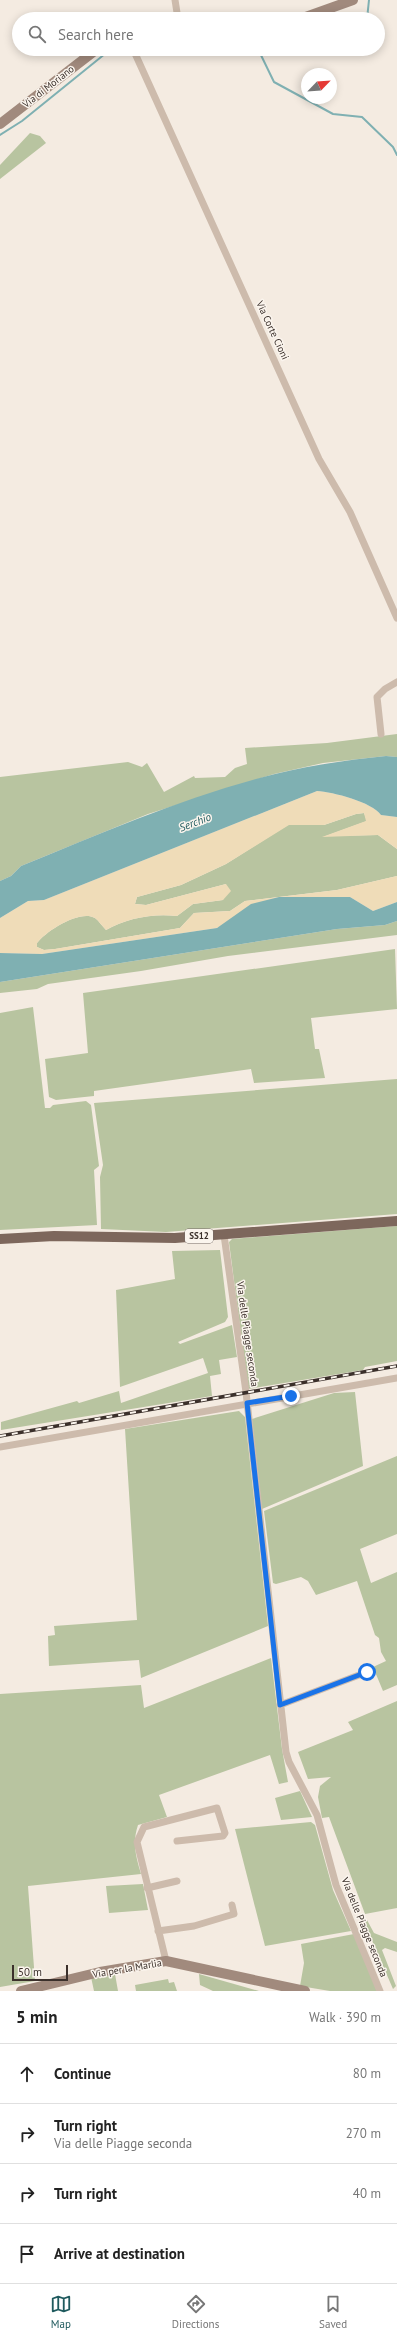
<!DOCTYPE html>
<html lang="en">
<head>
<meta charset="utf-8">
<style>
	:root { --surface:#fff; --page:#f2f2f2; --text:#222; --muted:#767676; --line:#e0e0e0; --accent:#1f5a5e }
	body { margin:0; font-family:"PT Sans",sans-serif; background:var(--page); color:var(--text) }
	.compass { position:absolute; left:301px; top:68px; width:36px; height:36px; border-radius:50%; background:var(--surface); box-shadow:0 2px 10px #0003; rotate:65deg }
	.scale { position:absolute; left:12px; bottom:10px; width:56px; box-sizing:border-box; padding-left:4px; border:2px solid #3b302b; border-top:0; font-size:11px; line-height:14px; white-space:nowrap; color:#3b302b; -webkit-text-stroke:3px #fbf5ee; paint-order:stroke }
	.stop { position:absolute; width:12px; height:12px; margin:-9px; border:3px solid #1a73e8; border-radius:50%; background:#fff }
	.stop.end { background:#1a73e8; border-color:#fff; box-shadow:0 1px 4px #0008 }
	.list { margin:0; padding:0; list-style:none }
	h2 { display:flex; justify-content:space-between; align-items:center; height:52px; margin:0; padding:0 16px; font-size:17px }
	h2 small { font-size:13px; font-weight:400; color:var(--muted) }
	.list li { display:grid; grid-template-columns:26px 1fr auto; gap:12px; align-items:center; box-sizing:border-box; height:60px; padding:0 16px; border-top:1px solid var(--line) }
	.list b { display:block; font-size:15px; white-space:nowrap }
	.list p { margin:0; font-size:13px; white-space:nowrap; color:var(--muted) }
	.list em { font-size:13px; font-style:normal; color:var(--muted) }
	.icon { flex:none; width:22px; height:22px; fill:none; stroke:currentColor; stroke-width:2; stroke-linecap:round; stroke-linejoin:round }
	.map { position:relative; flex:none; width:397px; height:1991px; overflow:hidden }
	.search { position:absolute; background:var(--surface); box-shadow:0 2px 10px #0003; left:12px; right:12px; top:12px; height:44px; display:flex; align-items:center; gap:10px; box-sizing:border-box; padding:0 14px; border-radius:22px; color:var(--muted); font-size:15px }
	.sheet { height:292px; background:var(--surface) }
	nav { display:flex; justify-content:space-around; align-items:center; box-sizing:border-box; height:56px; border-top:1px solid var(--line); background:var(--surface); font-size:11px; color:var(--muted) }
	nav a { display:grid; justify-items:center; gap:2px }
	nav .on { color:var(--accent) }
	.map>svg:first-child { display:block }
	.green { fill:#b8c4a0 }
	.sand { fill:#efdcb8 }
	.water { fill:#7fb0b2 }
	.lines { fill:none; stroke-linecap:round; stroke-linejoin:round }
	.stream { stroke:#7fb0b2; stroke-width:2 }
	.street { stroke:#cdbbac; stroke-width:7 }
	.secondary { stroke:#a18a7d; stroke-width:10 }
	.primary { stroke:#7d675c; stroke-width:10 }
	.rail-casing { stroke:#3b302b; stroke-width:3.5 }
	.rail { stroke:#fbf5ee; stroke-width:2; stroke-dasharray:6; stroke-linecap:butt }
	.route { stroke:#1a73e8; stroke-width:5 }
	.labels { text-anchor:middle; stroke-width:3; stroke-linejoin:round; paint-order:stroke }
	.shield { fill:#fbf5ee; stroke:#756b66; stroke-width:1 }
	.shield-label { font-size:9px; font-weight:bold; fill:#3b302b }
	.street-label { font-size:10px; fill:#3b302b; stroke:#fbf5ee }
	.water-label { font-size:11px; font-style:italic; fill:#1f5a5e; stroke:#fbf5ee }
</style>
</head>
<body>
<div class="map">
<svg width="397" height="1991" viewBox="0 0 397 1991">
	<rect width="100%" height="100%" fill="#f4ebe1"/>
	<path class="green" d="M30 133 40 136 46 143 0 179V165Z
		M397 734V757L386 756 323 763 274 774 148 814 21 866 11 876 0 881V777L128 762 142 767 147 763 164 792 194 776 195 778 225 777 235 768 247 764 245 748 327 743Z
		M364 813 367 821 326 836 378 835 397 849V876L337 890 245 901 230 911 194 913 180 928 55 949 44 950 37 947V943C46 931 80 909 95 918 99 921 102 926 106 930 126 918 154 913 177 916L193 904 223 900 226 884 146 905 135 904 137 897 181 885 226 864 289 824 324 825 356 814Z
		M397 921V935L228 956 141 971 48 984 37 989 0 993V982L337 929 385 925Z
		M395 949 397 1009 311 1018 315 1049H319L325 1078 254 1083 251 1069 94 1091V1096L56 1100 49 1097 45 1059 88 1053 83 993Z
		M33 1007 45 1108H50L53 1105 86 1101 91 1105 99 1166 94 1170 97 1225 0 1230V1013Z
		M397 1079V1214L166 1232 101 1229 100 1177 103 1165 94 1103Z
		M397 1226V1361L365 1367 363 1370 248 1389 229 1242 232 1239Z
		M220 1250 228 1317 225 1322 178 1342 180 1344 232 1325 237 1357 219 1360 221 1374 210 1376 212 1396 1 1430V1422L77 1401 79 1403 119 1391 121 1403 208 1373 203 1358 120 1387 116 1290 175 1279 172 1251Z
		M355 1392 363 1466 262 1509 252 1419 334 1393Z
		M239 1411 245 1417 268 1626 141 1678 139 1660 49 1666 48 1636 55 1635 54 1626 137 1620 125 1429Z
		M397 1456V1534L360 1549 371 1583 397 1572V1685L383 1691 373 1667 386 1661 381 1652 379 1638 375 1635 357 1581 316 1595 308 1581 301 1577 276 1584 273 1583 264 1511Z
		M271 1658 282 1749 288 1782 279 1784 270 1755 159 1795 167 1817 138 1825C132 1843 136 1857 141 1874L28 1886 35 1981 0 1987V1694L141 1685 144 1708Z
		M397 1701V1908L365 1914 329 1817 322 1818 318 1797 320 1786 331 1777 308 1779 298 1752 353 1730 348 1722Z
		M300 1791 312 1817 281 1820 275 1798Z
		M311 1822 315 1825 333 1890 351 1931 265 1946 235 1829Z
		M143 1884 148 1910 109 1913 106 1886Z
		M367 1920 374 1933 397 1942V1952L385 1948 382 1950 396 1986 393 1989 364 1922Z
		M354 1934 378 1991H330L300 1986 304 1963 301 1944Z
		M115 1974 118 1991H94L91 1977Z
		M199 1974 259 1991H260H213L200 1985Z
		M168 1979 169 1983 174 1982 177 1991H136L135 1985Z"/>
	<path class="sand" d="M317 791C333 792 372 802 381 815L397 817V849L378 835 322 837 366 821 364 813 356 814 324 825H289L226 864 181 885 137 897 135 904 146 905 226 884 231 891 223 900 193 904 177 916C154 913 126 918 106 930 102 926 99 921 95 918 80 909 46 931 37 943V947L44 950 55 949 180 928 194 913 230 911 245 901 337 890 397 876V902L373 911 350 897H279L217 928 42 954 0 953V918L28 901 44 900Z"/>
	<path class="water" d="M386 756 397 757V817L381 815C372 802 333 792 317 791L44 900 28 901 0 918V881L11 876 21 866C104 832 187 796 275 774 311 765 348 760 386 756Z
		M279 897H350L373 911 397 902V921L385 925 337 929 0 982V953L42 954 217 928 251 904Z"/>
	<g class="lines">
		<path class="stream" d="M367 19 369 0
			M258 49 274 82 333 114 362 117 393 147 397 155
			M283 49 308 54 343 49
			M0 135 22 121 111 49"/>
		<path class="street" d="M175 0 178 19
			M133 49 319 459 350 512 397 618
			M381 734 377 697 385 689 397 682
			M224 1235 246 1392 286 1752 289 1762 317 1815 336 1885 380 1991
			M0 1447 397 1378
			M280 1705 367 1672
			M147 1888 177 1881
			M158 1931 194 1926 234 1914 232 1905
			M166 1961 137 1842 144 1827 217 1808 225 1833 223 1836 177 1841"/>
		<path class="secondary" d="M300 19 353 0
			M0 124 97 49
			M21 1991 100 1972 166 1961 305 1991"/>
		<path class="primary" d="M0 1239 54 1236 175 1238 397 1221"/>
		<g class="rail-casing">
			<path id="rail" d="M0 1436 397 1366"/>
		</g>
		<use href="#rail" class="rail"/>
	</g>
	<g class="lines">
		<path class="route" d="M291 1396 247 1403 280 1705 367 1672"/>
	</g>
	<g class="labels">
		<rect class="shield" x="185" y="1229" width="28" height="14" rx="3"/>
		<g class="shield-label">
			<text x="199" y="1239">SS12</text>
		</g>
		<g class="street-label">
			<text transform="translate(48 86) rotate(-38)" y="4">Via di Moriano</text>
			<text transform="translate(273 330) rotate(65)" y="4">Via Corte Cioni</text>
			<text transform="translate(248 1334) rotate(82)" y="4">Via delle Piagge seconda</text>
			<text transform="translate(365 1927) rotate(68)" y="4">Via delle Piagge seconda</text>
			<text transform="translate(127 1968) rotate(-10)" y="4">Via per la Marlia</text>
		</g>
		<g class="water-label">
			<text transform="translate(195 822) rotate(-21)" y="4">Serchio</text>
		</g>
	</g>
</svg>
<svg class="compass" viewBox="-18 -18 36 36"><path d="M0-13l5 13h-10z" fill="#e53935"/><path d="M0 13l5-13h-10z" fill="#767676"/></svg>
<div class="scale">50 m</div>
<div class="stop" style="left:367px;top:1672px"></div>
<div class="stop end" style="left:291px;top:1396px"></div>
<div class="search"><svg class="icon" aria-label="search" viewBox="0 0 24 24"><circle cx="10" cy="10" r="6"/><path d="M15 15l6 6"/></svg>Search here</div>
</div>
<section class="sheet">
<h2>5 min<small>Walk · 390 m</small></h2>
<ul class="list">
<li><svg class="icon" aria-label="ahead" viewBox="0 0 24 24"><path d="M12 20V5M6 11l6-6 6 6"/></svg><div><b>Continue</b></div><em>80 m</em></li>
<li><svg class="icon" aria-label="right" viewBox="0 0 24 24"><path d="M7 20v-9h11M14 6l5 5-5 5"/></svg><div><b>Turn right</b><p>Via delle Piagge seconda</p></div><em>270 m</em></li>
<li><svg class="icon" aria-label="right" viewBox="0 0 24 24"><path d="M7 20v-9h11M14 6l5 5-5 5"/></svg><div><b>Turn right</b></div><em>40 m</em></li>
<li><svg class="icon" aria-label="arrive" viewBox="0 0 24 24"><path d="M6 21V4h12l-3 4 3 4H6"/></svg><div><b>Arrive at destination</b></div></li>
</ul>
</section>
<nav>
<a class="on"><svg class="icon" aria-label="map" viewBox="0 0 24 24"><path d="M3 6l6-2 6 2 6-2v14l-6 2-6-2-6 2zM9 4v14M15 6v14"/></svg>Map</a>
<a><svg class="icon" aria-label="directions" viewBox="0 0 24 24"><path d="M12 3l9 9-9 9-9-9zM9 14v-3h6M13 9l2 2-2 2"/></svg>Directions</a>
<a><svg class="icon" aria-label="saved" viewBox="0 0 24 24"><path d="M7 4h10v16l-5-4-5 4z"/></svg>Saved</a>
</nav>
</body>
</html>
